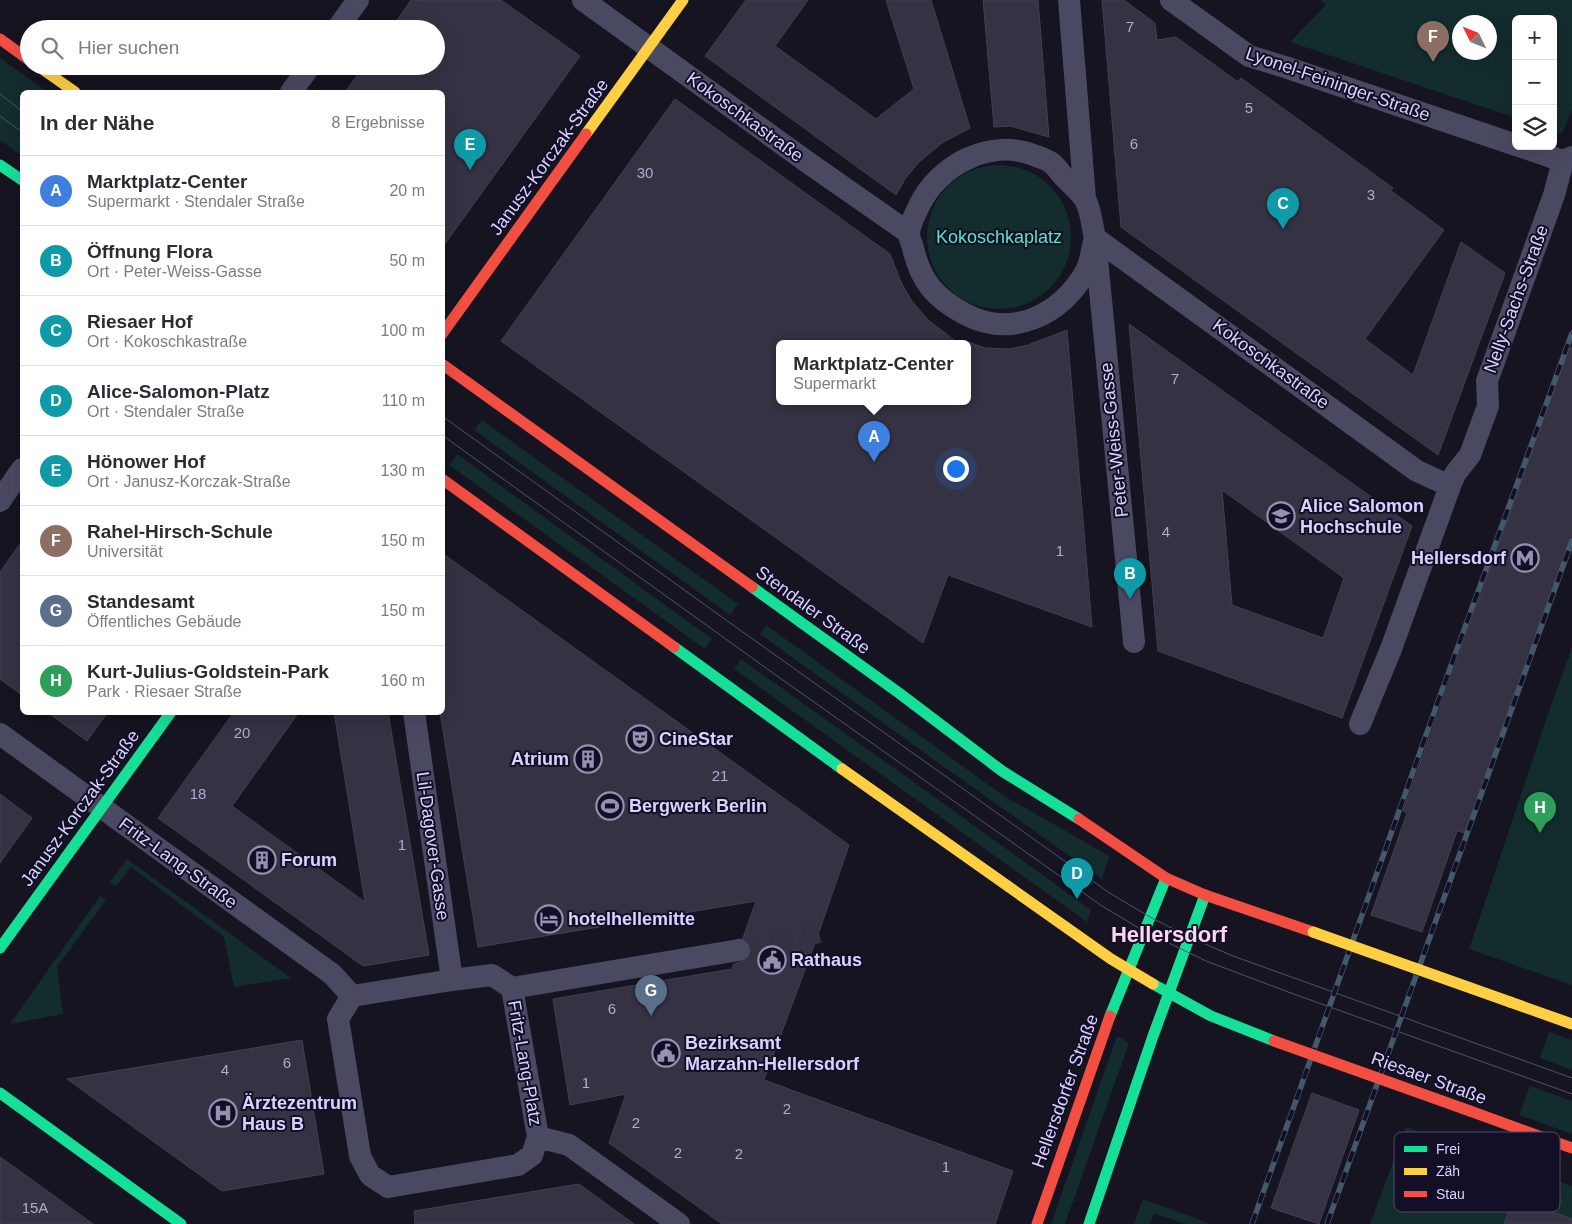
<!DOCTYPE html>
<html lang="de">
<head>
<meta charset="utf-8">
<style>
	:root { --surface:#fff; --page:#f2f2f3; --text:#2b2b33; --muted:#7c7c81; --line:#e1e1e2; --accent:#9591b1 }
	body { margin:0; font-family:Arial,sans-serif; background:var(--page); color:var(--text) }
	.controls { position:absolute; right:15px; top:15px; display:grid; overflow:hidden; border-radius:8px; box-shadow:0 5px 20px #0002 }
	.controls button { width:45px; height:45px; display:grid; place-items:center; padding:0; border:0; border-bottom:1px solid var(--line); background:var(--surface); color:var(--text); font:25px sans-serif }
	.compass { position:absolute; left:1452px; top:15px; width:45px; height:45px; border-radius:50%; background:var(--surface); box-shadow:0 5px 20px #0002; rotate:313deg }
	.you { position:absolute; left:955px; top:468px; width:18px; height:18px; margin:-12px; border:4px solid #fff; border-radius:50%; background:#1a73e8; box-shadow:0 0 0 8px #1a73e833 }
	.badge { display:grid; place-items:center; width:32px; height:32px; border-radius:50%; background:var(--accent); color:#fff; font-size:16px; font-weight:700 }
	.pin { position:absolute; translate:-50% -41px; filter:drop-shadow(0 1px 2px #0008) }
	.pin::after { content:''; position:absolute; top:26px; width:18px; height:15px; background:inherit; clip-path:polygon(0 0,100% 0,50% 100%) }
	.popup { position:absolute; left:776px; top:340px; width:195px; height:65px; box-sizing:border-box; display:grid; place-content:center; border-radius:8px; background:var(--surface); filter:drop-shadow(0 1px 4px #0005); font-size:16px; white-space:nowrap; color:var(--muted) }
	.popup b { font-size:19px; color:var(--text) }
	.popup::after { content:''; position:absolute; left:50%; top:100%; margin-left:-10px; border:10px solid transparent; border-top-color:var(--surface) }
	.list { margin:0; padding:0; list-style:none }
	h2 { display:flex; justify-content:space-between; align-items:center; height:65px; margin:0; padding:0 20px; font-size:21px }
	h2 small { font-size:16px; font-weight:400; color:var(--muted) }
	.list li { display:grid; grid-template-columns:32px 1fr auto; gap:15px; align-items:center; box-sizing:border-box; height:70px; padding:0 20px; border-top:1px solid var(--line) }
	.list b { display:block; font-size:19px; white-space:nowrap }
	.list p { margin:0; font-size:16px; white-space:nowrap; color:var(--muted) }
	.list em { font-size:16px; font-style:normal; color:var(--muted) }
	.icon { flex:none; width:28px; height:28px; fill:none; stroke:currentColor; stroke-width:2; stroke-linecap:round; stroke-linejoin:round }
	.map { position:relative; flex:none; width:1572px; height:1224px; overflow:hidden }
	.search { position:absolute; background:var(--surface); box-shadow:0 5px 20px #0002; left:20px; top:20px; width:425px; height:55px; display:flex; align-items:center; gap:12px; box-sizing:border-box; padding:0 18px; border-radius:28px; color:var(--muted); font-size:19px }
	.panel { position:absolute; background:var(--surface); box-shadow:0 5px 20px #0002; left:20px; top:90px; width:425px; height:625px; border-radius:8px }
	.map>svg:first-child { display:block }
	.green { fill:#132c2d; fill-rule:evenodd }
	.building { fill:#343243; stroke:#433f54; fill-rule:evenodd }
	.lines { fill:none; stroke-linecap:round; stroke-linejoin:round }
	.street-tunnel { stroke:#333142; stroke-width:22; stroke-dasharray:22 11; stroke-linecap:butt }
	.street { stroke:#4a4962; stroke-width:22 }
	.fast { stroke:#16e098; stroke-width:11 }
	.slow { stroke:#ffcf43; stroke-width:11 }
	.jam { stroke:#f24e42; stroke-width:11 }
	.tram { stroke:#43596b; stroke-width:1 }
	.rail-casing { stroke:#43596b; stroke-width:5.5 }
	.rail { stroke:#130f26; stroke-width:4; stroke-dasharray:11; stroke-linecap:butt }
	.slow-bridge { stroke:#ffcf43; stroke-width:11 }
	.jam-bridge { stroke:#f24e42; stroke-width:11 }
	.labels { text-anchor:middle; stroke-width:4; stroke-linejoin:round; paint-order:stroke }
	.number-label { font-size:15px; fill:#b0acd0 }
	.street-label { font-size:18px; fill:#d9d4ff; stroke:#130f26 }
	.park-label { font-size:18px; fill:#5fe0c0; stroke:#130f26 }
	.poi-label { font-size:18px; font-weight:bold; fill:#d9d4ff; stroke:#130f26; text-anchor:start }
	.district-label { font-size:22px; font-weight:bold; fill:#ffd6f0; stroke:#130f26 }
	.key { fill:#130f26; stroke:#4e4a67; stroke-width:1 }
	.key-label { font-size:14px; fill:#d9d4ff }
</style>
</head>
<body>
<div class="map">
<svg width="1572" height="1224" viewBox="0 0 1572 1224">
	<rect width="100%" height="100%" fill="#161421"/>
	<path class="green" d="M1320 0H1572V110L1562 134 1553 131V19H1516V118L1290 42 1326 5ZM1460 22H1490V52H1460Z
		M0 58 48 92H22V156L0 140Z
		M927 237a72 72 0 1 1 144 0a72 72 0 1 1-144 0Z
		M482 420 738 604 730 615 474 430Z
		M457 454 712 639 705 649 449 465Z
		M766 625 1004 796 1106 854 1109 856 1102 879 940 764 760 634Z
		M1572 648V985L1469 949 1547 717Z
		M741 659 936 798 1091 910 1087 922 734 669Z
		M127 859 291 978 234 987 224 937 131 867 116 886 110 882Z
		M100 896 106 900 57 967 63 1014 10 1024Z
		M1549 1032 1572 1040V1070L1540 1058Z
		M1117 1036 1129 1043 1065 1224H1051Z
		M1530 1086 1572 1101V1134L1519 1115Z
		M1406 1127 1572 1186V1224H1370Z
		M1143 1199 1211 1224H1185L1154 1213 1150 1224H1134Z"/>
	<path class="building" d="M411 0H501L580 56 442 248V92H345L364 66H436V29H391Z
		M746 0H808L775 46 876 119 914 89 886 0H931L970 128 942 143 919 162 905 179 896 195 705 56Z
		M983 0H1038L1049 137 1010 126 994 127Z
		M1102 0H1124L1155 23 1157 40 1176 37 1238 82 1241 78 1393 188 1390 190 1444 230 1365 339 1413 375 1461 242 1505 273 1438 455 1121 227Z
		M675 99 890 254 901 282 911 300 928 320 958 343H780V401H968V342L985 348 1009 349 1028 345 1067 330 1092 627 948 575 923 643 501 341Z
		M1129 324 1412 526 1342 718 1158 651ZM1222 490 1344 578 1323 638 1232 605Z
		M1569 348H1572V534L1465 833 1457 831 1422 932 1371 915 1407 813 1403 811Z
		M22 541V695L0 679V572Z
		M442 553 849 845 819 932 764 1080 1013 1171 995 1224H722L609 1143 626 1094 570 1105 553 999 732 969 734 964 747 960 751 954 752 948 749 942 743 938 756 901 478 947 440 712H442Z
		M47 712H108L87 741Z
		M234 712H299L232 806 365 902 334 712H388L429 955 363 966 158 818Z
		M0 794 32 818 0 863Z
		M302 1040 324 1174 222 1191 67 1079Z
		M1312 1093 1359 1110 1319 1224 1271 1208Z
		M0 1157 28 1177 93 1224H0Z
		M579 1184 634 1224H415L414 1211Z
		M1513 1198 1572 1219V1224H1504Z"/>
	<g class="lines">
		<path class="street-tunnel" d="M739 950 819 932"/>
		<path class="street" d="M583 0 810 164 909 233
			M1069 0 1085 199
			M1171 0 1249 56 1285 67 1516 145
			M337 29 358 0
			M291 92 310 66
			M1519 146 1563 161
			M1095 238C1092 248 1091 261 1086 271 1061 315 1012 339 965 314 935 298 921 282 913 248 912 244 909 238 909 234 909 225 916 213 919 206 939 164 992 137 1036 156 1041 158 1046 159 1050 162 1055 165 1059 171 1063 176 1070 183 1078 190 1084 198 1091 208 1092 226 1095 238L1134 642
			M1095 238 1417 471 1450 486
			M0 501 22 469
			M414 712 452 980
			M1360 724 1391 649 1450 486 1455 474 1470 455 1488 406 1487 381 1554 195 1563 161 1572 157
			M0 734 332 974 352 996
			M492 975 512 988 538 1137 532 1155 518 1165 388 1187 370 1175 360 1156 338 1019 352 996 452 980Z
			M512 988 739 950
			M538 1137 569 1145 679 1224"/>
		<path class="fast" d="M0 165 22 180
			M752 587 899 693 1002 771 1079 819
			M674 647 842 769
			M0 948 171 712
			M1153 984 1211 1016 1274 1041
			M1110 1016 1166 878
			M0 1093 181 1224
			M1089 1224 1153 1036 1205 895"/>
		<path class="slow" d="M38 66 75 92
			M586 134 683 0
			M842 769 1111 959 1153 984
			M1510 1002 1572 1024"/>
		<path class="jam" d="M0 39 29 60
			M442 334 586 134
			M442 364 752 587
			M442 479 674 647
			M1079 819 1166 878 1205 895 1313 932
			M1470 1111 1572 1148
			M1037 1224 1110 1016"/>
		<path class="tram" d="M0 94 22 111
			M0 116 22 132
			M442 416 740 630 1108 892 1150 917 1189 937 1233 956 1572 1078
			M442 435 773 673 1102 906 1144 931 1206 961 1291 993 1572 1094"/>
		<g class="rail-casing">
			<path id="rail" d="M1252 1224 1440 696 1572 333
				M1327 1224 1572 541"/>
		</g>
		<use href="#rail" class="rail"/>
		<path class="slow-bridge" d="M1313 932 1510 1002"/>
		<path class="jam-bridge" d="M1274 1041 1470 1111"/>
	</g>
	<defs>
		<g id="university-ring" transform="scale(1.4375)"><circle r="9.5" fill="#130f26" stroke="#9591b1" stroke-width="1.5"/><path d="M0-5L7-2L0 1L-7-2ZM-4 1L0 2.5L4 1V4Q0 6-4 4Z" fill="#9591b1"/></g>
		<g id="metro-ring" transform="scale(1.4375)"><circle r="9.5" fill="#130f26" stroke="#9591b1" stroke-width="1.5"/><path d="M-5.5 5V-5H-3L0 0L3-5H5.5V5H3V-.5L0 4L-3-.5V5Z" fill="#9591b1"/></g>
		<g id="theatre-ring" transform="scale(1.4375)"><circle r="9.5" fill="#130f26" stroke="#9591b1" stroke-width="1.5"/><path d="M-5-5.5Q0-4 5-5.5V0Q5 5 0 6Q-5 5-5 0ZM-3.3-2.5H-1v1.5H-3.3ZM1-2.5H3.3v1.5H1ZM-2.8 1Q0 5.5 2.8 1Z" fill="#9591b1"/></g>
		<g id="building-ring" transform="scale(1.4375)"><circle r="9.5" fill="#130f26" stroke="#9591b1" stroke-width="1.5"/><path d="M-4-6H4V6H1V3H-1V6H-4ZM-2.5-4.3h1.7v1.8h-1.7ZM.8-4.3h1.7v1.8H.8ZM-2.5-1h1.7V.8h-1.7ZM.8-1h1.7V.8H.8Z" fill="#9591b1"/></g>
		<g id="stadium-ring" transform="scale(1.4375)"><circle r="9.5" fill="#130f26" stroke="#9591b1" stroke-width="1.5"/><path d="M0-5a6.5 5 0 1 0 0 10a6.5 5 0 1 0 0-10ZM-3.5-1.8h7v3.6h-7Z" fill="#9591b1"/></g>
		<g id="hotel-ring" transform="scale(1.4375)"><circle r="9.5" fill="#130f26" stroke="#9591b1" stroke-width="1.5"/><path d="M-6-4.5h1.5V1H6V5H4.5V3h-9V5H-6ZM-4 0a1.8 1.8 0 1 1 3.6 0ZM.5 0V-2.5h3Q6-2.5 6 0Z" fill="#9591b1"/></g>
		<g id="civic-ring" transform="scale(1.4375)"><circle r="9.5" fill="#130f26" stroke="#9591b1" stroke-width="1.5"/><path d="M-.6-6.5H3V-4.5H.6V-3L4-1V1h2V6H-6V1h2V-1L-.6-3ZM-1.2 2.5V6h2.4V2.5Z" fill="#9591b1"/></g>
		<g id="hospital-ring" transform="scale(1.4375)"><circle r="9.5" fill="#130f26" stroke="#9591b1" stroke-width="1.5"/><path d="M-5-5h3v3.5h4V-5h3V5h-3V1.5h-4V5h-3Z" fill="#9591b1"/></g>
	</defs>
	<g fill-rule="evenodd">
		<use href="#university-ring" x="1281" y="516"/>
		<use href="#metro-ring" x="1525" y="558"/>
		<use href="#theatre-ring" x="640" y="739"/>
		<use href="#building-ring" x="588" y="759"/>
		<use href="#stadium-ring" x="610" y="806"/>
		<use href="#building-ring" x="262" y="860"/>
		<use href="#hotel-ring" x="549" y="919"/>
		<use href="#civic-ring" x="772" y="960"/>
		<use href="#civic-ring" x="666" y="1053"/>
		<use href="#hospital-ring" x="223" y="1113"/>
	</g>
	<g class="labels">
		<g class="number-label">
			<text x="1130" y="32">7</text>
			<text x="1249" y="113">5</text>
			<text x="1134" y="149">6</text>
			<text x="645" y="178">30</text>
			<text x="1371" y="200">3</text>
			<text x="1175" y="384">7</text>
			<text x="1166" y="537">4</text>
			<text x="1060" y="556">1</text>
			<text x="242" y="738">20</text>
			<text x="720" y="781">21</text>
			<text x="198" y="799">18</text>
			<text x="402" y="850">1</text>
			<text x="612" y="1014">6</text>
			<text x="287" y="1068">6</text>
			<text x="225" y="1075">4</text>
			<text x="586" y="1088">1</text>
			<text x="787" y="1114">2</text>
			<text x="636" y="1128">2</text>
			<text x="678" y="1158">2</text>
			<text x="739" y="1159">2</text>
			<text x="946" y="1172">1</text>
			<text x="35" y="1213">15A</text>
		</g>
		<g class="street-label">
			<text transform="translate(1338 84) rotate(19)" y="6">Lyonel-Feininger-Straße</text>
			<text transform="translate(745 117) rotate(36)" y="6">Kokoschkastraße</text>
			<text transform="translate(549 157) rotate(-54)" y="6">Janusz-Korczak-Straße</text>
			<text transform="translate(1516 299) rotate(-70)" y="6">Nelly-Sachs-Straße</text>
			<text transform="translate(1271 364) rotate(36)" y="6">Kokoschkastraße</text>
			<text transform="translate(1114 440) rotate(-96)" y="6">Peter-Weiss-Gasse</text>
			<text transform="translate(813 610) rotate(36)" y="6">Stendaler Straße</text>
			<text transform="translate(80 808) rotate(-54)" y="6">Janusz-Korczak-Straße</text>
			<text transform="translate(433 846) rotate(82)" y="6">Lil-Dagover-Gasse</text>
			<text transform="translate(178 863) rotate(36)" y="6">Fritz-Lang-Straße</text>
			<text transform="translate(525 1063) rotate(80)" y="6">Fritz-Lang-Platz</text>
			<text transform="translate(1429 1078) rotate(20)" y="6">Riesaer Straße</text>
			<text transform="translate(1065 1091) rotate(-70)" y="6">Hellersdorfer Straße</text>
		</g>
		<g class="park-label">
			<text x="999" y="243">Kokoschkaplatz</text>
		</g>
		<g class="poi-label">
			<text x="1300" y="512">Alice Salomon<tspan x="1300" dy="21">Hochschule</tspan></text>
			<text x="1506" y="564" text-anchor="end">Hellersdorf</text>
			<text x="659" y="745">CineStar</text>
			<text x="569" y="765" text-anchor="end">Atrium</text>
			<text x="629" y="812">Bergwerk Berlin</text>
			<text x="281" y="866">Forum</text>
			<text x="568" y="925">hotelhellemitte</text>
			<text x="791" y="966">Rathaus</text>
			<text x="685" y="1049">Bezirksamt<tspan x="685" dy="21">Marzahn-Hellersdorf</tspan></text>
			<text x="242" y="1109">Ärztezentrum<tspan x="242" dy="21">Haus B</tspan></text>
		</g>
		<g class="district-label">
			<text x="1169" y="942">Hellersdorf</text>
		</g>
	</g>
	<rect x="1394" y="1132" width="166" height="80" rx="8" class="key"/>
	<rect x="1404" y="1146" width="23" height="6" fill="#16e098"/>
	<rect x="1404" y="1168" width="23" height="7" fill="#ffcf43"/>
	<rect x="1404" y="1191" width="23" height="6" fill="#f24e42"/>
	<g class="key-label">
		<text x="1436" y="1154">Frei</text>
		<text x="1436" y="1176">Zäh</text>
		<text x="1436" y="1199">Stau</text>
	</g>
</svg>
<div class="controls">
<button>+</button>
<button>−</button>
<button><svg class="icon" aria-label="layers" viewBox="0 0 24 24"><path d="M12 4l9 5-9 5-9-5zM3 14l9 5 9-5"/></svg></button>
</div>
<svg class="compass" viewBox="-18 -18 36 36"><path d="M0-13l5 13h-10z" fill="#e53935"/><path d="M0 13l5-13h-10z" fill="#7c7c81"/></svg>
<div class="you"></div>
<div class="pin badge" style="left:874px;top:462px;background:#3f7fe0">A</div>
<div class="popup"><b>Marktplatz-Center</b>Supermarkt</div>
<div class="pin badge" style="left:1130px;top:599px;background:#0f9aa8">B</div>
<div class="pin badge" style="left:1283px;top:229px;background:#0f9aa8">C</div>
<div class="pin badge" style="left:1077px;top:899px;background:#0f9aa8">D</div>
<div class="pin badge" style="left:470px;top:170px;background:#0f9aa8">E</div>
<div class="pin badge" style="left:1433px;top:62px;background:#8d6e63">F</div>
<div class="pin badge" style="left:651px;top:1016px;background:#5c6f8a">G</div>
<div class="pin badge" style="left:1540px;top:833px;background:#2e9e5b">H</div>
<div class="search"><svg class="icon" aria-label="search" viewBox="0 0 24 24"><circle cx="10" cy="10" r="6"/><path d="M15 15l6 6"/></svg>Hier suchen</div>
<section class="panel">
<h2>In der Nähe<small>8 Ergebnisse</small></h2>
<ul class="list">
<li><span class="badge" style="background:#3f7fe0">A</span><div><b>Marktplatz-Center</b><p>Supermarkt · Stendaler Straße</p></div><em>20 m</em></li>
<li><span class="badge" style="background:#0f9aa8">B</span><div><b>Öffnung Flora</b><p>Ort · Peter-Weiss-Gasse</p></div><em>50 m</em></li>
<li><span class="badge" style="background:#0f9aa8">C</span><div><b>Riesaer Hof</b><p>Ort · Kokoschkastraße</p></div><em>100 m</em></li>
<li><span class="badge" style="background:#0f9aa8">D</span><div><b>Alice-Salomon-Platz</b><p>Ort · Stendaler Straße</p></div><em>110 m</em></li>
<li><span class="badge" style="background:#0f9aa8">E</span><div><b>Hönower Hof</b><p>Ort · Janusz-Korczak-Straße</p></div><em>130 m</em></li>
<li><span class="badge" style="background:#8d6e63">F</span><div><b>Rahel-Hirsch-Schule</b><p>Universität</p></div><em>150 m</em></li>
<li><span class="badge" style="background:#5c6f8a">G</span><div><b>Standesamt</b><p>Öffentliches Gebäude</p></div><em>150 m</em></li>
<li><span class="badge" style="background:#2e9e5b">H</span><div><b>Kurt-Julius-Goldstein-Park</b><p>Park · Riesaer Straße</p></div><em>160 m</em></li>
</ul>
</section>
</div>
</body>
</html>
